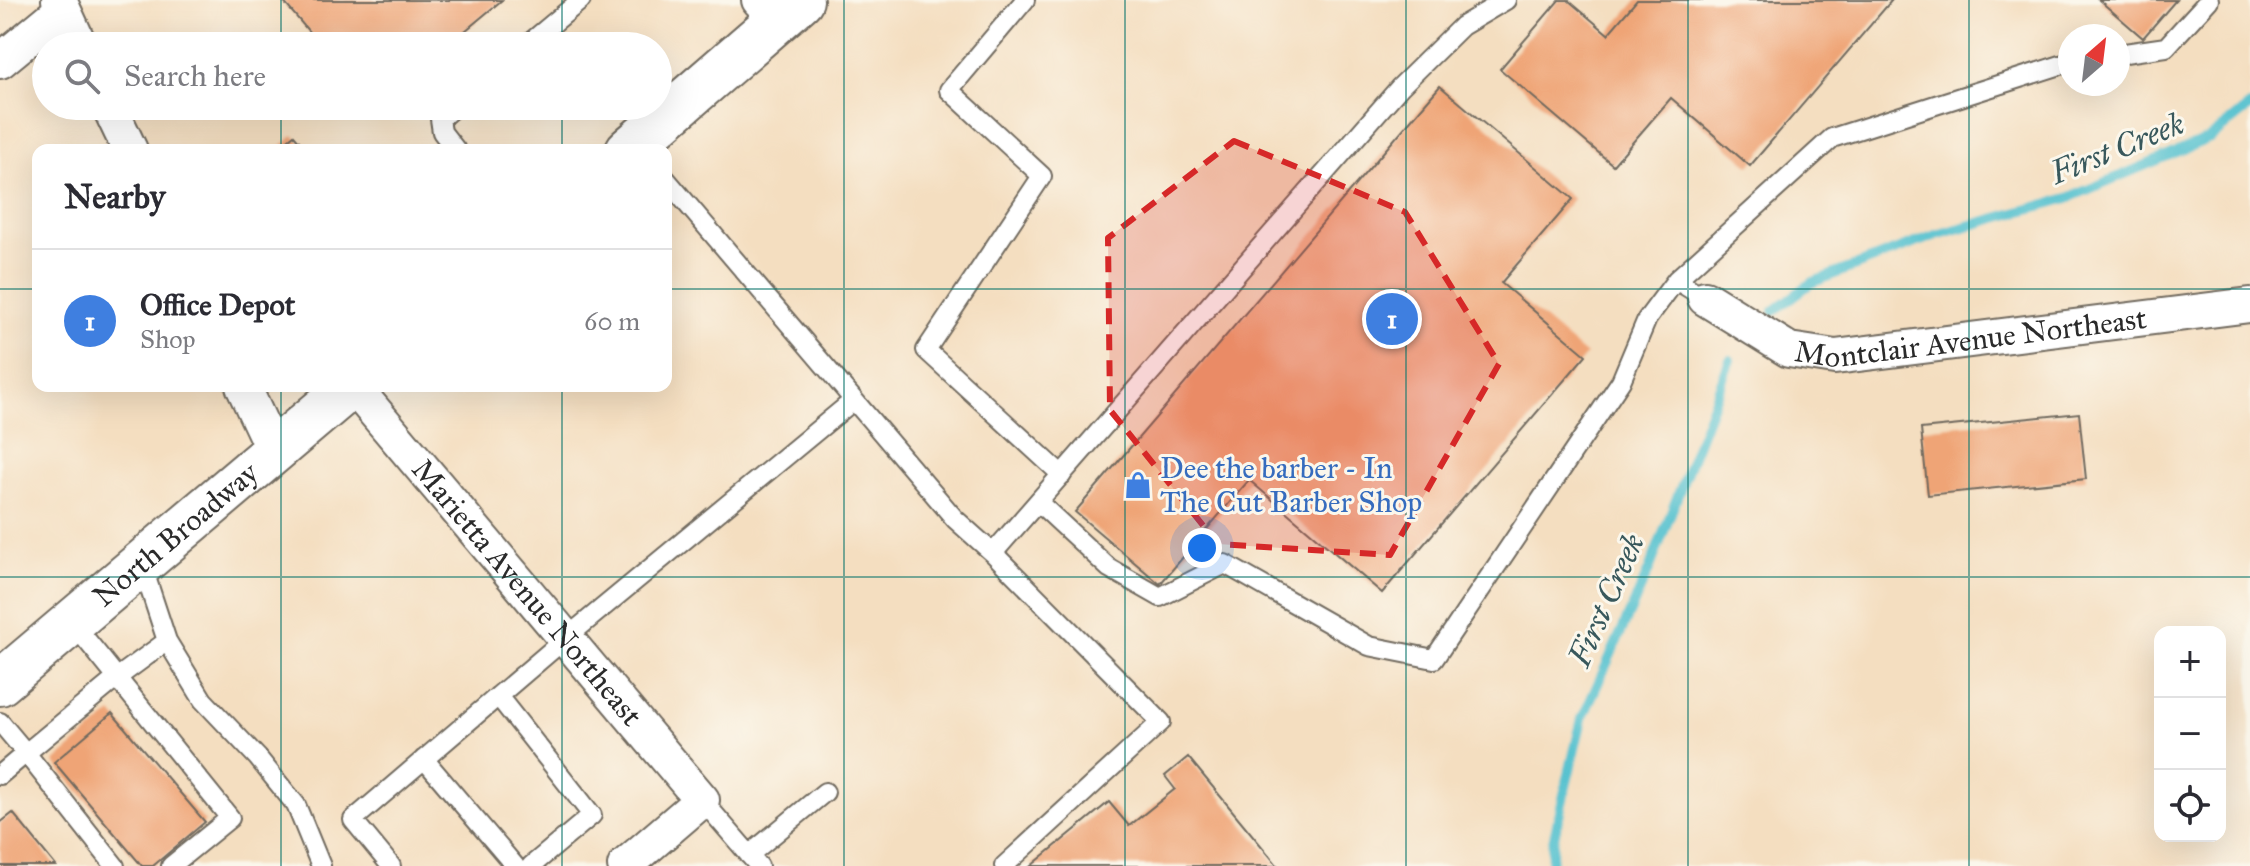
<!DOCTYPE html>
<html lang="en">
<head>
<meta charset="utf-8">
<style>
	:root { --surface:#fff; --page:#f7f7f7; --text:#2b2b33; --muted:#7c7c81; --line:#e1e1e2; --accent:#db2777 }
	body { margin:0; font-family:"IM FELL Great Primer",serif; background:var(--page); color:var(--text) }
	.controls { position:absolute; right:24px; bottom:24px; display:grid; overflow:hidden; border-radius:16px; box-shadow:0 8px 32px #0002 }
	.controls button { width:72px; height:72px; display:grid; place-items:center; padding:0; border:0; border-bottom:2px solid var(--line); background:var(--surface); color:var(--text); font:40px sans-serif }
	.compass { position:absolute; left:2058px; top:24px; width:72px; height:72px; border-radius:50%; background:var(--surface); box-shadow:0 8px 32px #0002; rotate:28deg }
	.you { position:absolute; left:1202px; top:548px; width:28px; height:28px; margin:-20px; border:6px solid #fff; border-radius:50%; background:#1a73e8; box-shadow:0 0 0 12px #1a73e833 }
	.badge { display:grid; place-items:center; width:52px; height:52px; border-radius:50%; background:var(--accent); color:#fff; font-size:26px; font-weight:700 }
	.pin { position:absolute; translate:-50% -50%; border:4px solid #fff; box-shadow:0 2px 8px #0006 }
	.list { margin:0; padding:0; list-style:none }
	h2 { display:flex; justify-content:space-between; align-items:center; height:104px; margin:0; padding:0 32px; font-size:34px }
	h2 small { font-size:26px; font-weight:400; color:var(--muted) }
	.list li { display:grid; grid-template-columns:52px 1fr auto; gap:24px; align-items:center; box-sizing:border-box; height:144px; padding:0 32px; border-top:2px solid var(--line) }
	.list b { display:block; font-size:30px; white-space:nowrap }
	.list p { margin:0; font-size:26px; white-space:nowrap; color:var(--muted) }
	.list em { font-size:26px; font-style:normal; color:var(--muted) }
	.icon { flex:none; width:44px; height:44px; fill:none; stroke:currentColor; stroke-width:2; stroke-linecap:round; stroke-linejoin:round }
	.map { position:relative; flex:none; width:2250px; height:866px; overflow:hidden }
	.search { position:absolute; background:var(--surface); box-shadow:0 8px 32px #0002; left:32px; top:32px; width:640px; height:88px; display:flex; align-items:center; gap:20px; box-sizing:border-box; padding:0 28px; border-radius:44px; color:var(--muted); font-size:30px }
	.panel { position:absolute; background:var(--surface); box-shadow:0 8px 32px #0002; left:32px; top:144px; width:640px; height:248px; border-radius:16px }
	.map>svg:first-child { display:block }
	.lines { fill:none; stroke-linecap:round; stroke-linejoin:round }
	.stream { stroke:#55c1cf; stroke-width:10 }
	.building { fill:#efa476 }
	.service-casing { stroke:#716a5f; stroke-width:22 }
	.minor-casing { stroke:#716a5f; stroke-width:38 }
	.primary-casing { stroke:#716a5f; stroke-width:48 }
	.service { stroke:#fff; stroke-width:18 }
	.minor { stroke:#fff; stroke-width:34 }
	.primary { stroke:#fff; stroke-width:44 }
	.marked { fill:#d62828; fill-opacity:0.2; stroke:#d62828; stroke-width:6; stroke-dasharray:16 10; stroke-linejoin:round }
	.grid { fill:none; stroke:#0f766e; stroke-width:2; stroke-opacity:0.55 }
	.labels { text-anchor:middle; stroke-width:6; stroke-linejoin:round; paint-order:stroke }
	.street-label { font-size:30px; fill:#2b2b2b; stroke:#fbf7ec }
	.shop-label { font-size:30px; fill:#366cbe; stroke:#fbf7ec; text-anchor:start }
	.water-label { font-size:32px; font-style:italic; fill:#38585c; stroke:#fbf7ec }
</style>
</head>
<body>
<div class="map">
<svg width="2250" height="866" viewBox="0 0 2250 866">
	<rect width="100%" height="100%" fill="#fbf7ec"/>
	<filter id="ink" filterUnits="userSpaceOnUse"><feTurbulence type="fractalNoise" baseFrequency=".0125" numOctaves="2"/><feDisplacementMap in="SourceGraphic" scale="16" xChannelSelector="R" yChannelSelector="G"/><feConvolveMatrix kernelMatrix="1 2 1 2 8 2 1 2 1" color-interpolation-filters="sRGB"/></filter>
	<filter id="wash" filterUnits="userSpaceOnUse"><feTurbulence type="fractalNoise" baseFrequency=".006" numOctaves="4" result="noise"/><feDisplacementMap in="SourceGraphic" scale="32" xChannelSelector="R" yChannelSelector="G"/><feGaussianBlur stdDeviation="1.8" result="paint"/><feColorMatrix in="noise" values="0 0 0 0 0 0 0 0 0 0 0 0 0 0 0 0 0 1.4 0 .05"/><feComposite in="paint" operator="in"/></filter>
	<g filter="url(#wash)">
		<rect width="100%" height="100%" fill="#f4dec0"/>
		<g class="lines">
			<path class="stream" d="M1774 311 1811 283 1936 235 2068 198 2210 138 2250 106
				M1551 866 1553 841 1582 719 1649 570 1730 360"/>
		</g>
		<g id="blocks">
			<path class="building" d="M282 0H502L447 46H321Z
				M1559 0H1568L1608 34 1637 0H1892L1750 166 1671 98 1613 165 1500 69Z
				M2099 0H2176L2143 38Z
				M1440 86 1573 199 1501 283 1586 355 1382 593 1249 480 1160 584 1075 512Z
				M294 135 307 150H276Z
				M2079 413 2086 479 1928 495 1921 429Z
				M112 713 205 822 153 866H142L54 762Z
				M1188 757 1278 866H1031L1109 802 1129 826 1175 789 1165 776Z
				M13 813 56 866H0V823Z"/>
		</g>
	</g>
	<g filter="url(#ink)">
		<use href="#blocks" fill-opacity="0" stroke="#716a5f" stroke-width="2"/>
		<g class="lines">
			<g class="service-casing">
				<path id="service" d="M1025 0 949 90 1042 176 926 350 1062 475
					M526 46 581 0
					M2118 54 2166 47 2209 0
					M455 106 440 119 442 132 456 150
					M666 179 955 519 993 553 1161 722 1004 866
					M1676 280 1832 138 2070 62
					M1038 502 1109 568 1160 597 1225 564 1369 646 1434 659 1621 381 1647 319 1676 280 1705 298
					M993 553 1400 87 1462 26 1506 0
					M72 622 230 818 171 866
					M167 641 203 700 258 758 296 805 321 866
					M498 696 592 815 531 866
					M0 722 26 753 0 775
					M424 759 515 866
					M702 800 759 866
					M749 855 825 792
					M115 866 26 753 118 677 167 641 142 565
					M391 866 353 820 566 638 854 400"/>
			</g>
			<g class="minor-casing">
				<g id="minor">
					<path d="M59 0 80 46"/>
					<path d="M759 0 780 21"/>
					<path d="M0 61 62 10"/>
					<path d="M109 106 130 150"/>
					<path id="s1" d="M1705 298 1789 350 1835 357 2250 305"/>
					<path d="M243 386 273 450"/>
					<path id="s2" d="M353 386 702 800 625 866"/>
				</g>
			</g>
			<g class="primary-casing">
				<g id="primary">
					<path d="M628 150 801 0"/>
					<path id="s3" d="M0 683 351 386"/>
				</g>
			</g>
			<use href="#service" class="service"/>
			<use href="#minor" class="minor"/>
			<use href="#primary" class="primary"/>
		</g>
	</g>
	<path class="marked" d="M1234 141 1405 212 1499 364 1390 555 1218 544 1110 410 1108 238Z"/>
	<path class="grid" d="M281 0V46M562 0V46M844 0V866M1125 0V866M1406 0V866M1688 0V866M1969 0V866M281 106V150M562 106V150M0 289H38M666 289H2250M281 386V866M562 386V866M0 577H2250"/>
	<defs>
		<g id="shop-bare" transform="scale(2.16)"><path d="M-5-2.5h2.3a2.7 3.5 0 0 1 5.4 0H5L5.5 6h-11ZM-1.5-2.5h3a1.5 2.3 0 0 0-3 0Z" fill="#3f7fe0" stroke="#fbf7ec" stroke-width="2.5" paint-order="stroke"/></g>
	</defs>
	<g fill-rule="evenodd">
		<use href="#shop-bare" x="1138" y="485"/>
	</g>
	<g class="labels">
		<g class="street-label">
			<text dy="10" stroke="none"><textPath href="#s1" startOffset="282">Montclair Avenue Northeast</textPath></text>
			<text dy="10" stroke="none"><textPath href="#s3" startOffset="230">North Broadway</textPath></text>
			<text dy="10" stroke="none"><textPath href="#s2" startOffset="270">Marietta Avenue Northeast</textPath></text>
		</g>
		<g class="shop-label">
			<text x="1160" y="478">Dee the barber - In<tspan x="1160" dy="34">The Cut Barber Shop</tspan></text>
		</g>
		<g class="water-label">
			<text transform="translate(2117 148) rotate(-22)" y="11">First Creek</text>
			<text transform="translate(1606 600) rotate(-66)" y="11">First Creek</text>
		</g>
	</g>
</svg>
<div class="controls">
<button>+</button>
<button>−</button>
<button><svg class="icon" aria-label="locate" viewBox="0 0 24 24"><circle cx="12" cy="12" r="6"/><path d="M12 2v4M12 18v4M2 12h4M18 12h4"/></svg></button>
</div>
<svg class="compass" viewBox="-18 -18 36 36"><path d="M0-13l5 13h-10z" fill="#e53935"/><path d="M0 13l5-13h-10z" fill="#7c7c81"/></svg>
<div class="you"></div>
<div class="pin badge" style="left:1392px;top:319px;background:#3f7fe0">1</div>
<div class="search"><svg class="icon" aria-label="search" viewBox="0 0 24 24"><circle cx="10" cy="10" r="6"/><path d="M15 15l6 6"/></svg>Search here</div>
<section class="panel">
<h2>Nearby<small></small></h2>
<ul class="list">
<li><span class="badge" style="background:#3f7fe0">1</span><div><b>Office Depot</b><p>Shop</p></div><em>60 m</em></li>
</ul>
</section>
</div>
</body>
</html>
